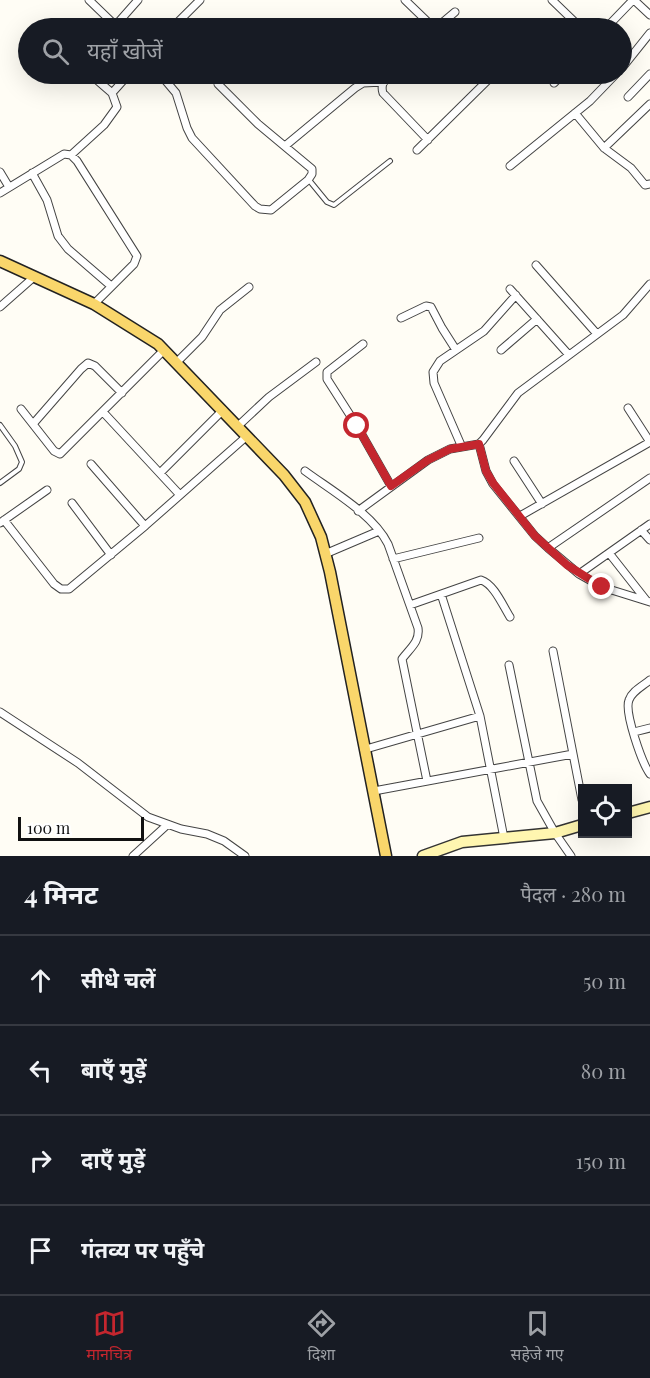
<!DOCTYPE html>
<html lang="hi">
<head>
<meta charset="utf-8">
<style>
	:root { --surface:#171b24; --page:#242831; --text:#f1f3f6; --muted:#9ea1a6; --line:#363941; --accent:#c4262e }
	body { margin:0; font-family:"Playfair Display","Noto Sans Devanagari",serif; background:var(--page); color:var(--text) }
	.controls { position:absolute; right:18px; bottom:18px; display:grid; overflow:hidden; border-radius:0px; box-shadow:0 6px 24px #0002 }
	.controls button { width:54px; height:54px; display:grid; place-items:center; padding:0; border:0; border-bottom:2px solid var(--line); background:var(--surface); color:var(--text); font:30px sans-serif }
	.scale { position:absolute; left:18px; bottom:15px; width:126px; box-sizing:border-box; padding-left:6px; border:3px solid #111; border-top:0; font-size:16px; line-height:21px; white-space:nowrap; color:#111; -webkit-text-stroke:4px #fff; paint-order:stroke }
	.stop { position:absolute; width:18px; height:18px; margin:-14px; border:4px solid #c4262e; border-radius:50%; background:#fff }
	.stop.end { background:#c4262e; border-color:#fff; box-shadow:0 2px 6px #0008 }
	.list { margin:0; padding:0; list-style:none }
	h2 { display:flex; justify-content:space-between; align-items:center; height:78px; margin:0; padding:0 24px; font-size:26px }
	h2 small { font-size:20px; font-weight:400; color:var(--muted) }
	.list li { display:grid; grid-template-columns:39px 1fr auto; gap:18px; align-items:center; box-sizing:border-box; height:90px; padding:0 24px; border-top:2px solid var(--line) }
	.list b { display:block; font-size:22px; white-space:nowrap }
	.list em { font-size:20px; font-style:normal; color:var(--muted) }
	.icon { flex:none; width:33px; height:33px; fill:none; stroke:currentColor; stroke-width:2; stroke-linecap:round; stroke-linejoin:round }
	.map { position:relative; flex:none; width:650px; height:856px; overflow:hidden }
	.search { position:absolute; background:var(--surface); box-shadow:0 6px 24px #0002; left:18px; right:18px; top:18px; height:66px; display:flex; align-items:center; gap:15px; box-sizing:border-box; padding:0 21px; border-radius:33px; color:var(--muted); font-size:22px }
	.sheet { height:438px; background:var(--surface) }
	nav { display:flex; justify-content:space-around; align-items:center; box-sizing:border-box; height:84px; border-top:2px solid var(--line); background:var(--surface); font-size:16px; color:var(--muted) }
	nav a { display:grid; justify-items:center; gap:3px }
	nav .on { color:var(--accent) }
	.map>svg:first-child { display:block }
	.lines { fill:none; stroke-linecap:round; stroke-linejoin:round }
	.lane-casing { stroke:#444; stroke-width:6 }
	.street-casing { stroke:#444; stroke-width:9 }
	.secondary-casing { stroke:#333; stroke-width:13 }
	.primary-casing { stroke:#222; stroke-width:13 }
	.lane { stroke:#fff; stroke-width:4 }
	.street { stroke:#fff; stroke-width:7 }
	.secondary { stroke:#fff6b0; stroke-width:10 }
	.primary { stroke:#f9d66b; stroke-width:10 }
	.route { stroke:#c4262e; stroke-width:8 }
</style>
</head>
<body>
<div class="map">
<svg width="650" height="856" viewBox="0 0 650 856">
	<rect width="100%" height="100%" fill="#fffdf5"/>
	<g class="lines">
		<g class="lane-casing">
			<path id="lane" d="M309 180 327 202 334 205 390 161
				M0 425 15 446 22 462 19 469 0 483"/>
		</g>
		<g class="street-casing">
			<path id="street" d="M89 0 118 28
				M405 0 434 28
				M552 0 581 28
				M634 0 650 15
				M115 26 138 0
				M172 28 200 0
				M436 28 455 12
				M606 28 633 0
				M622 68 650 33
				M160 74 176 93 187 128 192 138 255 206 260 209 271 210 308 180 312 174V169L258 124 218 84
				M391 74C385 79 380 84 383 93L428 140
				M554 83 563 74
				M112 93 129 74
				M628 97 650 74
				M575 113 604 148 631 168 645 185 650 184
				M285 146 355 88 363 83 384 82
				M604 148 650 104
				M417 150 494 74
				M71 155 104 125 117 107 112 93 97 80
				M510 166 590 101 616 74
				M0 172 9 187
				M32 173 47 200 58 236 68 249 111 286
				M0 193 64 154 71 155 77 161 137 256 134 264 94 304
				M536 265 597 334
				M510 289 569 355
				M0 307 34 277
				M401 318 426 306 431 307 442 328 456 350
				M363 344 327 372V379L357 426 391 486
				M501 350 537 319
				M177 362 202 337 220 310 249 287
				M628 408 650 442
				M21 409 54 451 60 454 164 350
				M103 412 180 495
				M33 424 81 369 88 363 95 366 122 393
				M238 426 269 397 316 362
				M479 444 486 471 493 484 535 536 548 548 579 574 602 587 650 602
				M461 445 434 383 433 372 440 361 484 331 516 295
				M514 461 542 504
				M91 464 145 526
				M305 471C332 491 373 514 388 544L418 628C420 642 410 648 402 659L427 781
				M160 473 223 410
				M72 503 111 555
				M358 511 428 460 450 449 479 444 483 440 518 393 623 315 650 284
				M520 516 650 442
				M4 520 54 584 61 589H69L145 526 247 436
				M0 523 47 490
				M641 530 650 540
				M548 548 650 478
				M609 553 646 600
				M325 554 379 531
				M393 559 479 538
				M579 574 650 524
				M441 594 480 716 504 838
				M410 605 481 580C494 584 503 606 510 617
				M553 651 582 800
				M509 665 537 801 555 833 571 856
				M650 680C643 686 632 691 629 700 624 712 642 763 650 774
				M0 712 78 763 148 817 181 829 207 834 224 841 245 856
				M634 732 650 728
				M366 749 480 716
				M374 791 573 754
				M133 856 167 825"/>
		</g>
		<g class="secondary-casing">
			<path id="secondary" d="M628 813 650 807
				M423 856 462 842 555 833 582 825"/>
		</g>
		<g class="primary-casing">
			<path id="primary" d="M0 261 94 304 158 344 284 475 305 502 321 537 330 572 386 856"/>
		</g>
		<use href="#lane" class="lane"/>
		<use href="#street" class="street"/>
		<use href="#secondary" class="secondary"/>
		<use href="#primary" class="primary"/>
	</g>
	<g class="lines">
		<path class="route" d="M357 426 391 486 428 460 450 449 479 444 486 471 493 483 535 536 567 565 602 587"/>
	</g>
</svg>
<div class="controls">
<button><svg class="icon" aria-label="locate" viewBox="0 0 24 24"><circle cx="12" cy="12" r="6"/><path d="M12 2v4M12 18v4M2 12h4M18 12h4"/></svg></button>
</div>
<div class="scale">100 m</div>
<div class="stop" style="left:357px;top:426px"></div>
<div class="stop end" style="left:602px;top:587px"></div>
<div class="search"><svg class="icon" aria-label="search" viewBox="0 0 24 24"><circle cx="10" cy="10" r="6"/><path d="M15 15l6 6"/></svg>यहाँ खोजें</div>
</div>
<section class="sheet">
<h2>4 मिनट<small>पैदल · 280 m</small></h2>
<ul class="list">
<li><svg class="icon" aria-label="ahead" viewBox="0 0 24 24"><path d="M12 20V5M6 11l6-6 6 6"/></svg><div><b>सीधे चलें</b></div><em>50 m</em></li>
<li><svg class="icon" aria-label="left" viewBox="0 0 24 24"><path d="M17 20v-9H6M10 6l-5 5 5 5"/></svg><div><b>बाएँ मुड़ें</b></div><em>80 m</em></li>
<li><svg class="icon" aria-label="right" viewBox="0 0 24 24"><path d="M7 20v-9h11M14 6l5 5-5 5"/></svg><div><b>दाएँ मुड़ें</b></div><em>150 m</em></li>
<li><svg class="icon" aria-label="arrive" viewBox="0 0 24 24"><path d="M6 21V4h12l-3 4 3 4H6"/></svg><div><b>गंतव्य पर पहुँचे</b></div></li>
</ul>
</section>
<nav>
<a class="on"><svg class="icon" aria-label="map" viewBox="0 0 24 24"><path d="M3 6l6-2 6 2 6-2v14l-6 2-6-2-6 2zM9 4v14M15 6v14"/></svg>मानचित्र</a>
<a><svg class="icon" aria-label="directions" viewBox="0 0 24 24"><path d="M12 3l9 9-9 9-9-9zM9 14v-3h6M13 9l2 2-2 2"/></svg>दिशा</a>
<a><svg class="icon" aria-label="saved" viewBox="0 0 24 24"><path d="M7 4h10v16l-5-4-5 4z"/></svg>सहेजे गए</a>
</nav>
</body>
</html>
